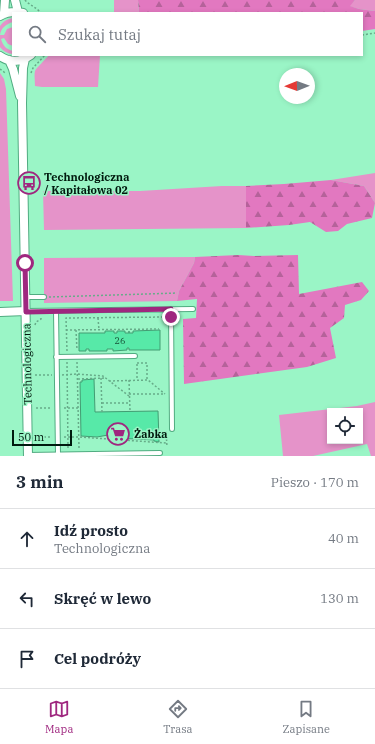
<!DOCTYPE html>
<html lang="pl">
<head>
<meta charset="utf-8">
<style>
	:root { --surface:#fff; --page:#f2f2f3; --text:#1f2937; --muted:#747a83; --line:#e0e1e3; --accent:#9f277f }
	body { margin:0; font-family:"IBM Plex Serif",serif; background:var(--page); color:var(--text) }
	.controls { position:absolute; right:12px; bottom:12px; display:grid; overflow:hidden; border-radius:0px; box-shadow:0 2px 6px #0003 }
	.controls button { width:36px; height:36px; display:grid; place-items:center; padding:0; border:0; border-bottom:1px solid var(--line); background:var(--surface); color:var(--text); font:20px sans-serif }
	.compass { position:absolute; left:279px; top:68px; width:36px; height:36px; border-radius:50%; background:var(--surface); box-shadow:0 2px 6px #0003; rotate:269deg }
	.scale { position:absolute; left:12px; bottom:10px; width:60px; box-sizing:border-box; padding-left:4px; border:2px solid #001a0e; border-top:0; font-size:11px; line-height:14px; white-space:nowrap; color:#001a0e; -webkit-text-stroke:3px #9af5c6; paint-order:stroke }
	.stop { position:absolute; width:12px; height:12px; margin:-9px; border:3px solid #9f277f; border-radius:50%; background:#fff }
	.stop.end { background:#9f277f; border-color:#fff; box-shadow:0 1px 4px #0008 }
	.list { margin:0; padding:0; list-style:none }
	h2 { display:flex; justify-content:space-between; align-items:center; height:52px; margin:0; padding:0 16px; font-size:17px }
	h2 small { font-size:13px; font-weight:400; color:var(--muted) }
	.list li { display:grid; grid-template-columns:26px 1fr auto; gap:12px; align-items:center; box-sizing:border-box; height:60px; padding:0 16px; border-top:1px solid var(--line) }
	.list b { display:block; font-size:15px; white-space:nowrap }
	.list p { margin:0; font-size:13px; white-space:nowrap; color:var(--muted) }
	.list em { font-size:13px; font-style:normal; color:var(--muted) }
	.icon { flex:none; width:22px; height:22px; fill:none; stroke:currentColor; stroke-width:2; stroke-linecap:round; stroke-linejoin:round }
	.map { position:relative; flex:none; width:375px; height:456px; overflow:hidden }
	.search { position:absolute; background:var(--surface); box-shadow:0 2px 6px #0003; left:12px; right:12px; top:12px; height:44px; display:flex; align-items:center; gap:10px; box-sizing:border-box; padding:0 14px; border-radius:0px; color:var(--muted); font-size:15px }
	.sheet { height:232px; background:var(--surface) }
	nav { display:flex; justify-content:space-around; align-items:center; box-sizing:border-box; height:56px; border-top:1px solid var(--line); background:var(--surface); font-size:11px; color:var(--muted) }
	nav a { display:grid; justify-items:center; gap:2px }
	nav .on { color:var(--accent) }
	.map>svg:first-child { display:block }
	.grass { fill:#e593c9; fill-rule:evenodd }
	.forest { fill:url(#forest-firs) }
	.building { fill:#57e9a8; stroke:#429d73 }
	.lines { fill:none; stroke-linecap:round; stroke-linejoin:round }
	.lane-casing { stroke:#51ac81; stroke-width:6 }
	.street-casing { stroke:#51ac81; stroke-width:10 }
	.path { stroke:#67ac89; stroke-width:1.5; stroke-dasharray:2 2; stroke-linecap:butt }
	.lane { stroke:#fff; stroke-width:4 }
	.street { stroke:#fff; stroke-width:8 }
	.route { stroke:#9f277f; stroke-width:5 }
	.labels { text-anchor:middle; stroke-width:3; stroke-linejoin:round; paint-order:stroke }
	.number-label { font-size:9px; fill:#164e34 }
	.poi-label { font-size:11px; font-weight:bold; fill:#001a0e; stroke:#9af5c6; text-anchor:start }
	.street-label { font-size:11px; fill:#001a0e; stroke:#9af5c6 }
</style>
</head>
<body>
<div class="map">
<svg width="375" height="456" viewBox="0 0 375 456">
	<defs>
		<pattern id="forest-firs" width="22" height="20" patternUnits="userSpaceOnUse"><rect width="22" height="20" fill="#e278c0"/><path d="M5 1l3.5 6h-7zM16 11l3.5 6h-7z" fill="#b5629a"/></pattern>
	</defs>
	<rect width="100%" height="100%" fill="#9af5c6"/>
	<path class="grass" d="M114 0H138L139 13H114Z
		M355 0H375V11L359 9 349 6Z
		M13 18V22C6 24 1 28 0 35H4L7 29 13 27V46L8 44 4 38 1 39C3 46 6 49 13 51V54C8 54 3 51 0 47V26C4 21 7 19 13 18Z
		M49 55H100L98 87H42L35 86C35 81 34 76 35 71 36 68 46 59 49 55Z
		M0 73 4 79 6 89 13 301H0Z
		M375 173V203L364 186 331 180Z
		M222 186H246V228L44 230 43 191H140Z
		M195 257 194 263 179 291 177 301 44 303V258Z
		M375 402V456H371L367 444 313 456H283L279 415 357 406ZM330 411H360V441H330Z"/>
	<path class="forest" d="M138 0H355L350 6 359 9 375 11V29L362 31V13H139Z
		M331 180 364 186 375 203 372 218 347 224 338 231 326 232 310 222 289 225 246 228V186L284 184Z
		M238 255 254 256 298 255 299 294 362 282 369 291 361 300 345 305 344 318 330 328 336 358 307 367 184 384 183 319 196 318 197 299 177 301 179 291 194 263 195 257Z"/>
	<path class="building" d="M160 330V350H129V348H127V350L113 351V349H107V351H89V349H86V351H79V333H105V331H114V333H117V331H125V333H129V331V333H133V331Z
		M94 379 95 412 158 411 159 442 154 441V440L116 438 108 435 97 437 81 436 80 382H82V380Z"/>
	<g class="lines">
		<g class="lane-casing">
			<path id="lane" d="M26 297H44
				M171 309 172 429
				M26 311 193 309
				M56 311 58 455
				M56 357 135 356
				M28 455 160 453"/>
		</g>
		<g class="street-casing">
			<path id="street" d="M15 0 18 12
				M4 14 5 0
				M0 16C7 12 14 11 23 13
				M0 56C10 63 21 62 31 55
				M25 59 23 68 22 103 28 456
				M9 60 13 69 20 96
				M0 312 26 311"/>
		</g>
		<path class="path" d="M25 0C29 5 36 7 41 13
			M362 35 375 33
			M0 69 4 72 6 74
			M31 73 33 68 45 55
			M49 297 177 293
			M98 318 99 330
			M35 325 36 322 41 319V317
			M66 330 159 329
			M76 330 77 350
			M67 351 66 318 166 317
			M67 362 68 448
			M77 362 79 448
			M137 363H147V380
			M137 364V380
			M35 375H52
			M62 375 77 374 103 376 129 396
			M101 378 102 412
			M78 379 106 378
			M129 380 130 411
			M109 381 148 380 165 394
			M129 394H165
			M102 403H130
			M36 408H52
			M64 408H78
			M166 431 167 447
			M36 437H52
			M64 437H79L166 443"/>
		<use href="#lane" class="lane"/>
		<use href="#street" class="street"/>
	</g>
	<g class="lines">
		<path class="route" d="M25 263 26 312 171 309V317"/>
	</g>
	<defs>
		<g id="bus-ring" transform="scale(1.15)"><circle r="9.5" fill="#9af5c6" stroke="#9f277f" stroke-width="1.5"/><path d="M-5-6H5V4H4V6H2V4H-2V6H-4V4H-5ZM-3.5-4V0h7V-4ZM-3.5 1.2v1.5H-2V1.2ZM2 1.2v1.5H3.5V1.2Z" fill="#9f277f"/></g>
		<g id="supermarket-ring" transform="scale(1.15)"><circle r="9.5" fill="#9af5c6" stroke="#9f277f" stroke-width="1.5"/><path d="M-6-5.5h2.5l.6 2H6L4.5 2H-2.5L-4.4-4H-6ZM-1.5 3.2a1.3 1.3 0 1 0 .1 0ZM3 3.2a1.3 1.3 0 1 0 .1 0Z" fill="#9f277f"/></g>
	</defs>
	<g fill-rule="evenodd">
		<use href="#bus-ring" x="29" y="183"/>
		<use href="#supermarket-ring" x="118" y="434"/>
	</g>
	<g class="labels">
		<g class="number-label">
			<text x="120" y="344">26</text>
		</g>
		<g class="poi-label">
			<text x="44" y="181">Technologiczna<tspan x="44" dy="13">/ Kapitałowa 02</tspan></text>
			<text x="134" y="438">Żabka</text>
		</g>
		<g class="street-label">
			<text transform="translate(27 364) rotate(-91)" y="4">Technologiczna</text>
		</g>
	</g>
</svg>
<div class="controls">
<button><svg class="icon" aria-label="locate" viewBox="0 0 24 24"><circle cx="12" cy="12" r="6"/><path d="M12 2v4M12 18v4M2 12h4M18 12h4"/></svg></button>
</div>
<svg class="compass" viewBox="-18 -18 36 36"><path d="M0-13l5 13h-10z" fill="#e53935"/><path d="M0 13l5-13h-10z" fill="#747a83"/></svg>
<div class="scale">50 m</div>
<div class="stop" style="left:25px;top:263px"></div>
<div class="stop end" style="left:171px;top:317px"></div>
<div class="search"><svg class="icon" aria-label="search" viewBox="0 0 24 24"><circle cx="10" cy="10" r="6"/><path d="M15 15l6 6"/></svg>Szukaj tutaj</div>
</div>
<section class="sheet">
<h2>3 min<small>Pieszo · 170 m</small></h2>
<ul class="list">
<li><svg class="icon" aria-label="ahead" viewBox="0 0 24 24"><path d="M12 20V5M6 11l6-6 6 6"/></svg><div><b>Idź prosto</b><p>Technologiczna</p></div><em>40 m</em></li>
<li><svg class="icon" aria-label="left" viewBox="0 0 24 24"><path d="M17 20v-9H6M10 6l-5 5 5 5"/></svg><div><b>Skręć w lewo</b></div><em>130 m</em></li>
<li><svg class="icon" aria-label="arrive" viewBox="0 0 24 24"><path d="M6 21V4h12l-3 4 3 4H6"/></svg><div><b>Cel podróży</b></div></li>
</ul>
</section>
<nav>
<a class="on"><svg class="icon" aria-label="map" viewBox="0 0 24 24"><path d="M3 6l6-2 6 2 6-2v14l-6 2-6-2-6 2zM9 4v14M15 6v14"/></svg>Mapa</a>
<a><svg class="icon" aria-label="directions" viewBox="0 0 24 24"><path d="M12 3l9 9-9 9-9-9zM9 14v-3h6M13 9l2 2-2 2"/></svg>Trasa</a>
<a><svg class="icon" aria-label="saved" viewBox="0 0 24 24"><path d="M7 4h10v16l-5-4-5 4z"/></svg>Zapisane</a>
</nav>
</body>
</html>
